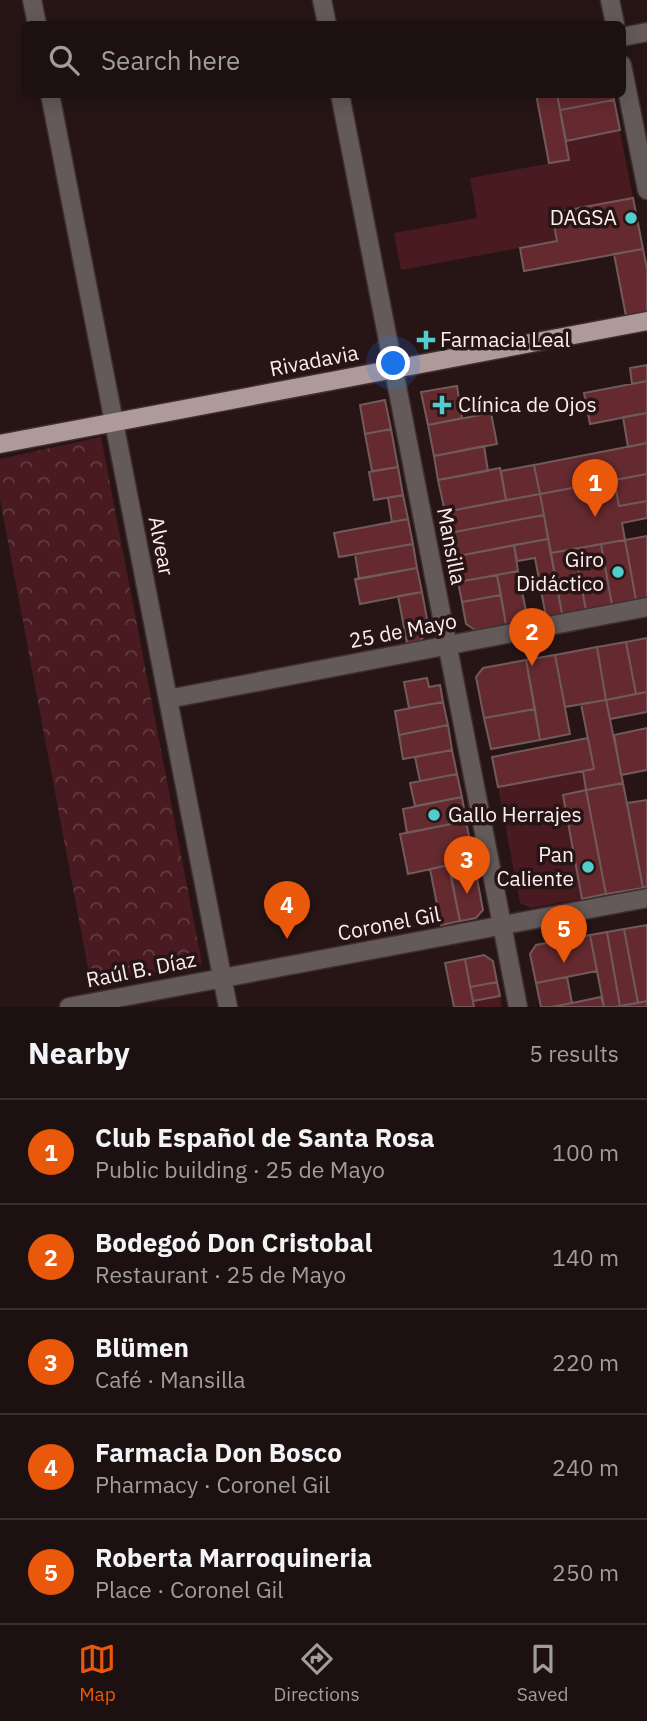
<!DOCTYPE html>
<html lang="en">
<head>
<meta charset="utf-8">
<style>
	:root { --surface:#1d1010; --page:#251919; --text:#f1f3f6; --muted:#a09d9f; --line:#3b3030; --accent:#ea580c }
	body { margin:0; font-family:"IBM Plex Sans",sans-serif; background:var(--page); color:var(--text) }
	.you { position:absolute; left:394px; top:364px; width:24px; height:24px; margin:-18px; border:5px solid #fff; border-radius:50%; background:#1a73e8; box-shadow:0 0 0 10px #1a73e833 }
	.badge { display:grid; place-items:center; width:46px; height:46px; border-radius:50%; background:var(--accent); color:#fff; font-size:23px; font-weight:700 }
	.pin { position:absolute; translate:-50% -58px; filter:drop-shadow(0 2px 4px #0008) }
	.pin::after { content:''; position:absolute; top:37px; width:24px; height:21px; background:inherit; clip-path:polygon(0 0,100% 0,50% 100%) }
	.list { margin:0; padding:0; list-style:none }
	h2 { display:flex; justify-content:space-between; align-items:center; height:91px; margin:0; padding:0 28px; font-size:30px }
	h2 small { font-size:23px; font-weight:400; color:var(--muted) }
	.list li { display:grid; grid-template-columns:46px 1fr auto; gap:21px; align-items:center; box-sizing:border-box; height:105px; padding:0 28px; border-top:2px solid var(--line) }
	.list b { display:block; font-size:26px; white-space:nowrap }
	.list p { margin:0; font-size:23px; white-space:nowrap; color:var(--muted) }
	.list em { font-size:23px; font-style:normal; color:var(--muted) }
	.icon { flex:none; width:38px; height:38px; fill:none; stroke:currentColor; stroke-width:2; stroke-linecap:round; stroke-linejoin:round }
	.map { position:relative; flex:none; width:647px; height:1007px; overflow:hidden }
	.search { position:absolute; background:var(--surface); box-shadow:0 4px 18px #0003; left:21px; right:21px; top:21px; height:77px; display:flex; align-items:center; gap:18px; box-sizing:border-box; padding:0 24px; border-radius:10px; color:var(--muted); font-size:26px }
	.sheet { height:616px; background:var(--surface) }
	nav { display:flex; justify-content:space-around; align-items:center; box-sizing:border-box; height:98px; border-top:2px solid var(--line); background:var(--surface); font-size:19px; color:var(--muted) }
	nav a { display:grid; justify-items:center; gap:4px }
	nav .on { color:var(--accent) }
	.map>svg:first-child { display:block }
	.green { fill:#491a1f }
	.park { fill:url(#park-crowns) }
	.building { fill:#652a2f; stroke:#715a5b; stroke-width:2 }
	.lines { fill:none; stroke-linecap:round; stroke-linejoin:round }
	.minor-casing { stroke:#412f30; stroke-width:21 }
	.major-casing { stroke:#412f30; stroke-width:21 }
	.minor { stroke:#645a5a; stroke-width:18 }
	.major { stroke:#af9a9a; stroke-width:18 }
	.poi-dot { fill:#52cdce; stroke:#271516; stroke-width:2.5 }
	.labels { text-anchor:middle; stroke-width:7; stroke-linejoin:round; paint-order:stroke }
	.poi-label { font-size:21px; fill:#fceeee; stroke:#271516; text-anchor:end }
	.street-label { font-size:21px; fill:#fceeee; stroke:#271516 }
</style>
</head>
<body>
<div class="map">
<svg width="647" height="1007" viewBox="0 0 647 1007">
	<defs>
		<pattern id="park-crowns" width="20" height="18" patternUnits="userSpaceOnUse" patternTransform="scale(1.75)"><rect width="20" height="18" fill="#491a1f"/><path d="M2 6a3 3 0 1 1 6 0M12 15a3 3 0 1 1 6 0" fill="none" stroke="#643c40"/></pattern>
	</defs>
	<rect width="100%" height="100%" fill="#271516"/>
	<path class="green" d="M620 131 633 198 552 213 557 241 401 270 394 233 477 218 470 178 569 160 566 141Z
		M583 771 586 790 563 795 582 899 531 908 520 903 498 787Z
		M500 996 502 1007H474L473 1001Z"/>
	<path class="park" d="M101 437 202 964 91 984 0 499V459Z"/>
	<path class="building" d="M536 94H557L569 160 549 163Z
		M557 94H613L614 100 560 110Z
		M614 100 620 130 566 141 560 110Z
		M633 198 643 249 524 271 520 248 557 241 552 213Z
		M643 249 647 269V312L626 316 614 254Z
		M647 365V381L632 384 630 368Z
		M647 381V413L590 424 584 393Z
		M457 386 462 418 428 425 421 392Z
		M385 400 391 429 365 434 360 405Z
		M491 413 497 444 434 456 428 425Z
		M647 413V443L628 447 623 417Z
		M391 429 398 467 372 471 365 434Z
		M647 443V474L540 494 534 465Z
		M484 446 488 471 438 480 434 456Z
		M534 465 540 494 506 500 501 471Z
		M398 467 403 495 374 500 369 472Z
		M500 468 506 500 445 512 438 480Z
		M647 474V501L619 506 614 480Z
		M614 480 619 506 647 501V518L622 523 625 540 551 553 540 494Z
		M540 494 544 515 449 533 445 512Z
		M403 495 408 519 392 522 388 498Z
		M544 515 548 539 453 557 449 533Z
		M408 519 413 544 339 557 334 533Z
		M647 536V598L636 600 625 540Z
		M548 539 562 614 546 617 535 558 517 561 514 545Z
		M625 540 636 600 612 605 601 544Z
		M413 544 417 568 359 579 355 554Z
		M601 544 612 605 586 610 574 549Z
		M514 545 518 571 458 582 453 557Z
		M574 549 586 610 562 614 551 553Z
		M417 568 422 592 360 604 355 579Z
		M518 571 528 621 506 625 497 575Z
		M497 575 501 595 462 602 458 582Z
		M422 592 429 630 420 641 407 643 398 596Z
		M501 595 506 625 475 630 466 624 462 602Z
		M647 638V692L636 694 626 642Z
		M626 642 636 694 606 700 597 647Z
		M597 647 606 700 565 707 555 655Z
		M555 655 570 734 540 740 526 660Z
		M526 660 535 709 484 718 476 677 483 668Z
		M427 678 429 687 440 685 443 702 409 708 404 682Z
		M647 692V712L610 719 606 700Z
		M606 700 623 783 586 790 583 771 594 769 581 704Z
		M443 702 448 725 399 735 395 711Z
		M535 709 540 740 491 749 484 718Z
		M448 725 452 750 403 759 399 735Z
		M647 728V770L621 775 614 735Z
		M588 738 594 769 498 787 492 757Z
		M452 750 457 774 420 781 415 757Z
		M457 774 462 797 415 806 410 783Z
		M623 783 643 888 606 894 586 790Z
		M586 790 606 894 582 899 563 795Z
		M462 797 466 821 407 833 403 809Z
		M647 800V887L643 888 627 803Z
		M466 821 476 873 451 878 449 865 408 874 400 834Z
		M449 865 460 921 441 925 430 869Z
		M476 873 483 910 476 918 460 921 451 878Z
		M647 925V1001L638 1003 624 929Z
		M624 929 638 1003 620 1006 607 932Z
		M607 932 620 1006 615 1007H604L590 935Z
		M590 935 597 971 536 983 530 954 536 945Z
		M484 955 493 961 497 982 470 987 465 959Z
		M465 959 474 1007H454L445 963Z
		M567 977 572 1003 551 1007H541L536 983Z
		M497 982 500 996 473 1001 470 987Z
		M601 997 604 1007H551L572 1003Z
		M647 1001V1007H615L620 1006Z"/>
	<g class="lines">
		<g class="minor-casing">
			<path id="minor" d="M32 0 37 24
				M322 0 327 24
				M610 0 615 24
				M622 37 647 32
				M622 65 647 190
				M50 94 228 1007
				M340 94 518 1007
				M168 699 647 607
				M69 1007 647 898"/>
		</g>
		<g class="major-casing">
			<path id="major" d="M0 444 647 321"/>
		</g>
		<use href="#minor" class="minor"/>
		<use href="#major" class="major"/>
	</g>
	<g class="poi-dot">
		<circle cx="631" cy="218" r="7"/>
		<path d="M422.5 329.5h7v7h7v7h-7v7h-7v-7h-7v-7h7z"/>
		<path d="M438.5 394.5h7v7h7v7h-7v7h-7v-7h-7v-7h7z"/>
		<circle cx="618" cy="572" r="7"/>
		<circle cx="434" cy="815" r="7"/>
		<circle cx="588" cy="867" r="7"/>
	</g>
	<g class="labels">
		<g class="poi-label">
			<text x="617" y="225">DAGSA</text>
			<text x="440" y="347" text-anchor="start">Farmacia Leal</text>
			<text x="458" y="412" text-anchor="start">Clínica de Ojos</text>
			<text x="604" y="567">Giro<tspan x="604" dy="24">Didáctico</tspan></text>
			<text x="448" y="822" text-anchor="start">Gallo Herrajes</text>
			<text x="574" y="862">Pan<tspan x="574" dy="24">Caliente</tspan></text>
		</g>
		<g class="street-label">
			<text transform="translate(314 361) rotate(-11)" y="7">Rivadavia</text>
			<text transform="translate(161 546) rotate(79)" y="7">Alvear</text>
			<text transform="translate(451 546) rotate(79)" y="7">Mansilla</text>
			<text transform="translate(403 631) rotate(-11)" y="7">25 de Mayo</text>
			<text transform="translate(389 924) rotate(-11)" y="7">Coronel Gil</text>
			<text transform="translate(141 970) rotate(-11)" y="7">Raúl B. Díaz</text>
		</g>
	</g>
</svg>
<div class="you"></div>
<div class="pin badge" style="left:595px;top:517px">1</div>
<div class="pin badge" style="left:532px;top:666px">2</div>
<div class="pin badge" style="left:467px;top:894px">3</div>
<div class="pin badge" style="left:287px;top:939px">4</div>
<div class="pin badge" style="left:564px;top:963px">5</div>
<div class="search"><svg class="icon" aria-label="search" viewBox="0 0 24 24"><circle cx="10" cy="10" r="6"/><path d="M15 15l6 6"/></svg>Search here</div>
</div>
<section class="sheet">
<h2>Nearby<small>5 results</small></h2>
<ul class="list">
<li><span class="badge">1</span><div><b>Club Español de Santa Rosa</b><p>Public building · 25 de Mayo</p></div><em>100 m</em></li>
<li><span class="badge">2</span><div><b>Bodegoó Don Cristobal</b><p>Restaurant · 25 de Mayo</p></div><em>140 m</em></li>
<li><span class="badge">3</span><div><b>Blümen</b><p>Café · Mansilla</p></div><em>220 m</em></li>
<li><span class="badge">4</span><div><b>Farmacia Don Bosco</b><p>Pharmacy · Coronel Gil</p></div><em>240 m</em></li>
<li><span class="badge">5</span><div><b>Roberta Marroquineria</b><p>Place · Coronel Gil</p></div><em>250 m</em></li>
</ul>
</section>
<nav>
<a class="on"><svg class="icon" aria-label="map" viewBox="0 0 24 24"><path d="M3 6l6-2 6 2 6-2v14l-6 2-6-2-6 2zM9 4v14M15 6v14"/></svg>Map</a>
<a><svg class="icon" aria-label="directions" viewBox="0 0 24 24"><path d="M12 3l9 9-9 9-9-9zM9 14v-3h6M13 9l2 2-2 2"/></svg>Directions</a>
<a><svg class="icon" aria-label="saved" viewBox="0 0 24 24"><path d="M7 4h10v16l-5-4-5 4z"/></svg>Saved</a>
</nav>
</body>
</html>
